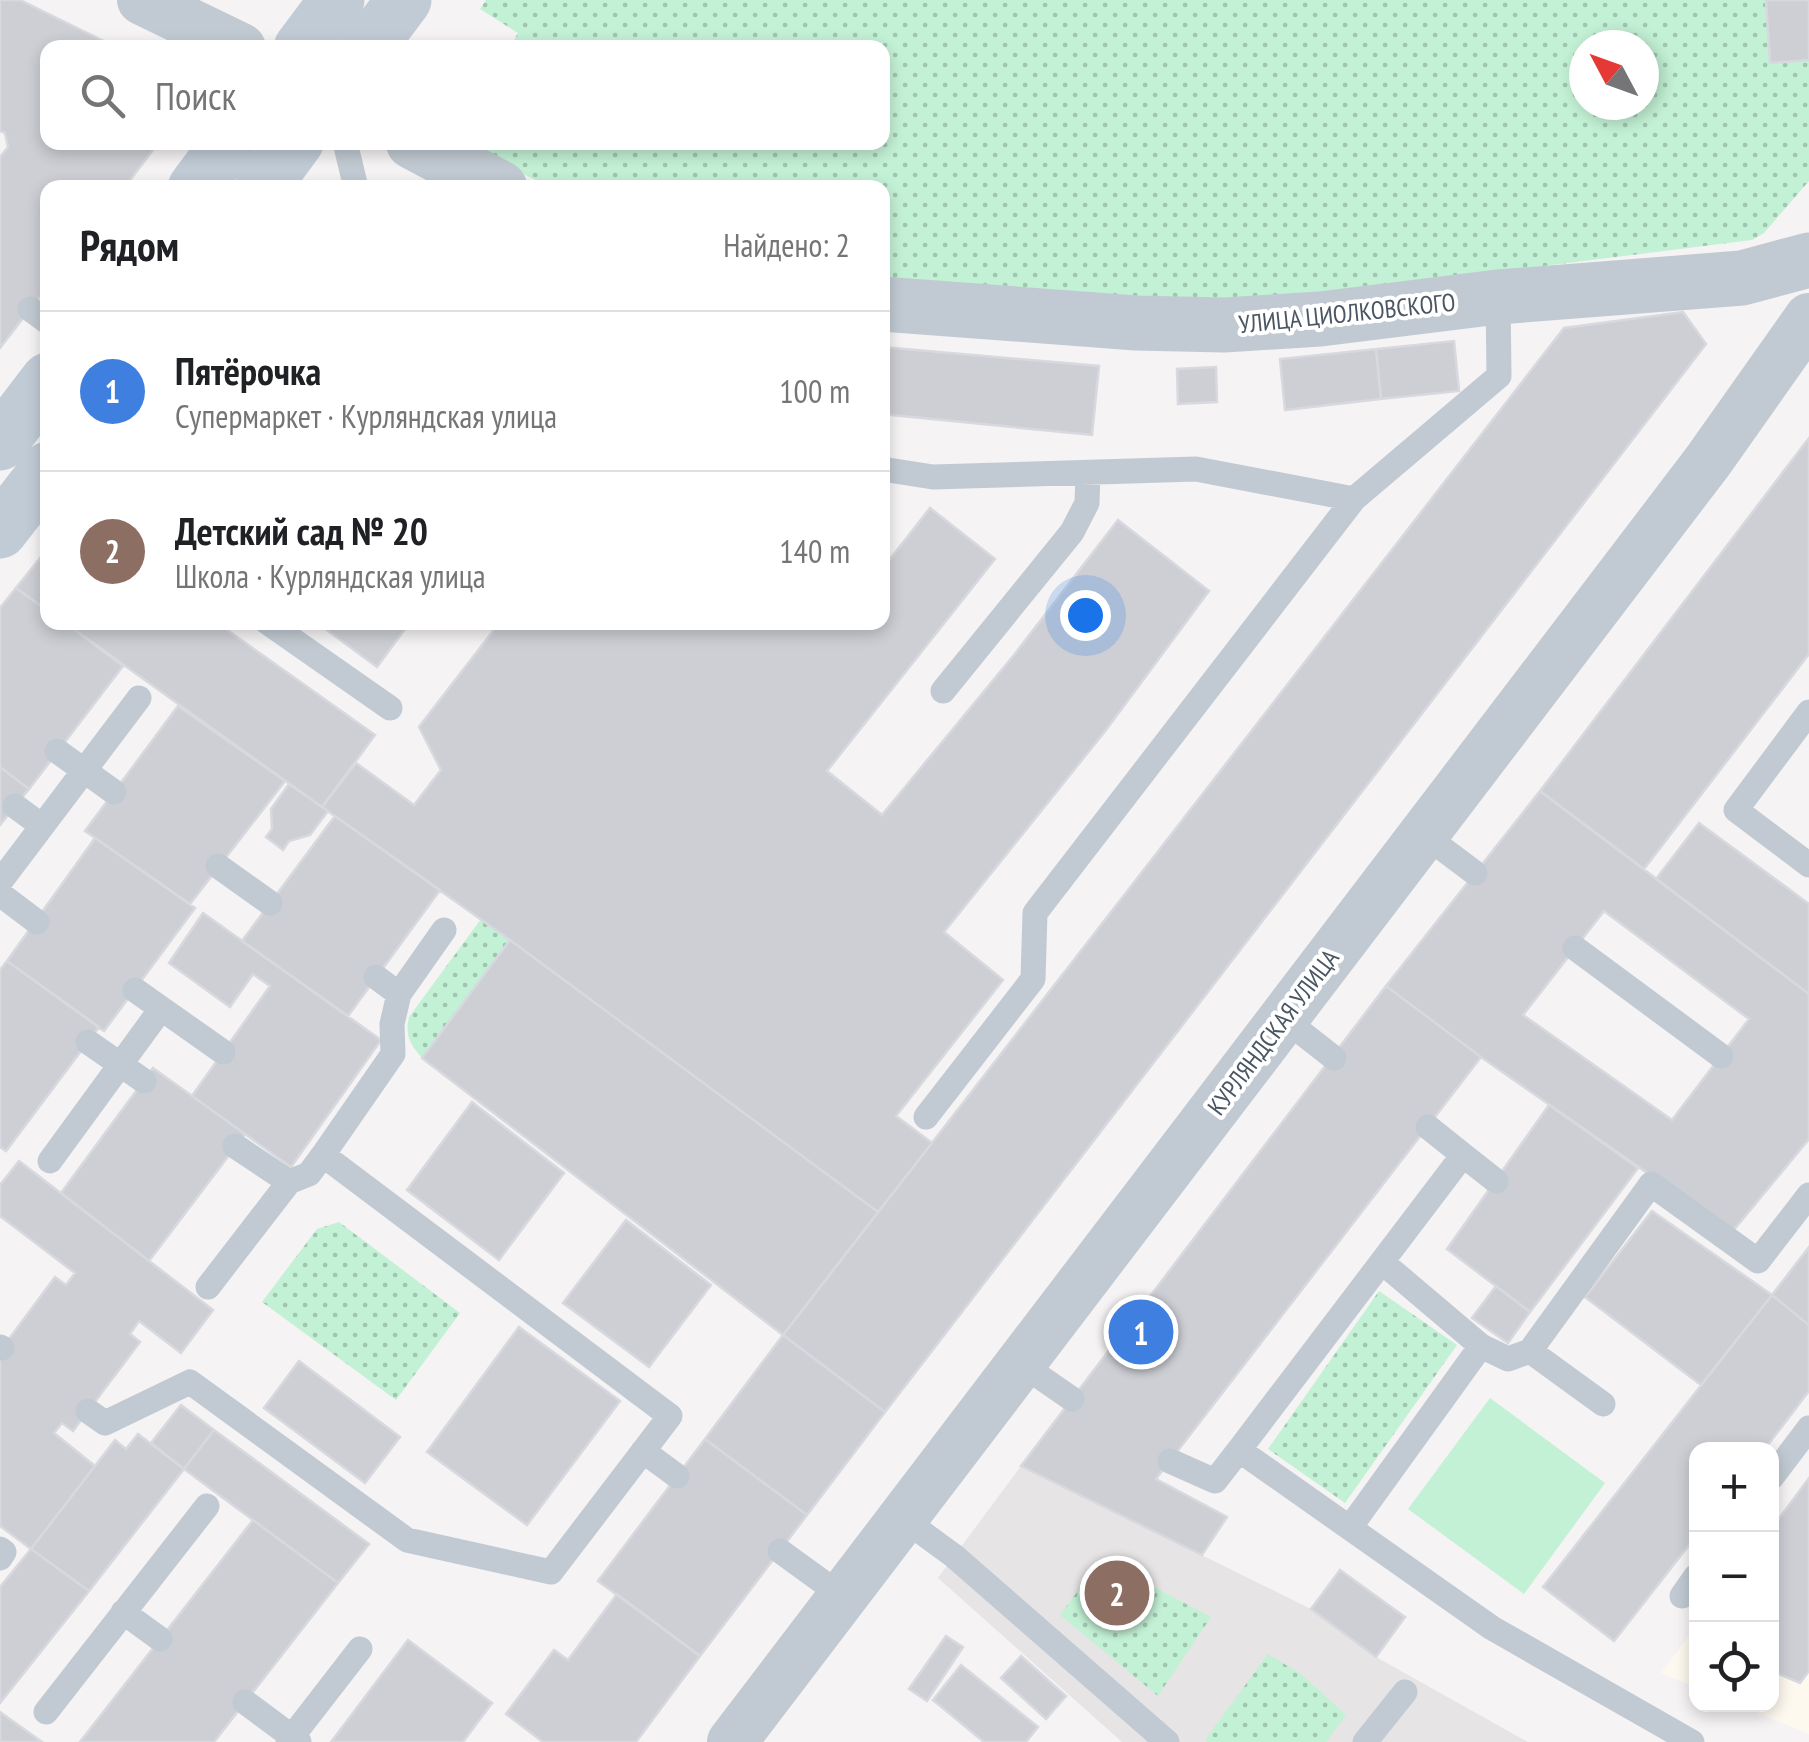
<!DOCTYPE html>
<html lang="ru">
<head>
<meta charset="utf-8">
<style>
	:root { --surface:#fff; --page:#f6f6f6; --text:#202124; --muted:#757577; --line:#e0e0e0; --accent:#1a73e8 }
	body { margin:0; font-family:"PT Sans Narrow",sans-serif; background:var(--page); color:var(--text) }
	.controls { position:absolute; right:30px; bottom:30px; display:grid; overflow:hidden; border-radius:20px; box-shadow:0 5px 15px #0003 }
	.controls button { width:90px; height:90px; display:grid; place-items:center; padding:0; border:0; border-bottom:2px solid var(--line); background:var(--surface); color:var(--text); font:50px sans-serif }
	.compass { position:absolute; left:1569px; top:30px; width:90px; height:90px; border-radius:50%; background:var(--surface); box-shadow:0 5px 15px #0003; rotate:311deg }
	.you { position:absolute; left:1085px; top:615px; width:35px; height:35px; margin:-25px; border:8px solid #fff; border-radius:50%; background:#1a73e8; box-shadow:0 0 0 15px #1a73e833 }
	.badge { display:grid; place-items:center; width:65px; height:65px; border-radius:50%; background:var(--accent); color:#fff; font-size:32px; font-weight:700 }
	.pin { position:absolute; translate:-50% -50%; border:5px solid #fff; box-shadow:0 2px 10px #0006 }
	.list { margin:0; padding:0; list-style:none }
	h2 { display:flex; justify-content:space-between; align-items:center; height:130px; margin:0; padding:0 40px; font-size:42px }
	h2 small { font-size:32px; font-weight:400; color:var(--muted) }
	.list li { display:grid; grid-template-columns:65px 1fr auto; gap:30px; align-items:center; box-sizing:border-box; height:160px; padding:0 40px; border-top:2px solid var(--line) }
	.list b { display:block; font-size:38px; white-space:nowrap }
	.list p { margin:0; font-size:32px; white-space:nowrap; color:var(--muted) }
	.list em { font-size:32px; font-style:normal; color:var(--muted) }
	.icon { flex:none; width:55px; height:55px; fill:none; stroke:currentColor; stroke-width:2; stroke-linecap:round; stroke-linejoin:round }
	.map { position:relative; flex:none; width:1809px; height:1742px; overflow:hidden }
	.search { position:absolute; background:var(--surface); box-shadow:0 5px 15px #0003; left:40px; top:40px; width:850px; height:110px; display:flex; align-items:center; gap:25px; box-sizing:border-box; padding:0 35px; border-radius:20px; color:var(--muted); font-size:38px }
	.panel { position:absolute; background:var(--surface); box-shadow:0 5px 15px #0003; left:40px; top:180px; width:850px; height:450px; border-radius:20px }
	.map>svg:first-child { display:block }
	.commercial { fill:#fdf9ef }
	.education { fill:#e6e4e5 }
	.grass { fill:url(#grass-dots); fill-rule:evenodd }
	.garden { fill:#c3f1d5 }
	.building { fill:#cdcfd5; stroke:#d7d9de; stroke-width:2.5; fill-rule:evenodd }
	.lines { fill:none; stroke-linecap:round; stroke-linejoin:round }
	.service { stroke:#c1cad2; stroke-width:25 }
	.minor { stroke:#c1cad2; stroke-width:50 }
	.tertiary { stroke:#c1cad2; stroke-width:55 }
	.secondary { stroke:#c1cbd6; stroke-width:55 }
	.labels { text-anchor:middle; stroke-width:8; stroke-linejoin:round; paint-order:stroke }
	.street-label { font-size:25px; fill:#4a5661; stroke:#fff }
</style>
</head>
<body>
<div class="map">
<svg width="1809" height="1742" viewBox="0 0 1809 1742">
	<defs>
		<pattern id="grass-dots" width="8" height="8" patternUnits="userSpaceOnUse" patternTransform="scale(2.5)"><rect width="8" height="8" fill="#c3f1d5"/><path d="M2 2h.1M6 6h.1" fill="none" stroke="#a0c6b0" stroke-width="1.8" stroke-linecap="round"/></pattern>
	</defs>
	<rect width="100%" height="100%" fill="#f5f3f3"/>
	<path class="commercial" d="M1809 1478V1734L1738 1705 1772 1704V1528Z
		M1696 1626V1687L1661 1673Z"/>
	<path class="education" d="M1021 1466 1311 1609 1376 1657 1528 1742H1122L938 1578Z"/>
	<path class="grass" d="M486 0H1809V181L1764 233 1752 240 1360 289 1229 301 883 283 882 188 551 187 456 143 882 142V48L510 47 518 33 480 9ZM1584 45H1644V105H1584Z
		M481 919 510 940 422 1058C410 1044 405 1036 409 1017Z
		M339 1222 460 1313 396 1400 262 1302 317 1229Z
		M1379 1291 1457 1345 1345 1503 1268 1449Z
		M1101 1559 1211 1617 1158 1696 1060 1615Z
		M1268 1654 1301 1674 1346 1715 1326 1742H1208L1205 1740Z"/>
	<path class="garden" d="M1490 1398 1605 1483 1524 1594 1408 1509Z"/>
	<path class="building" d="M0 0H20L118 48H48V142H159L124 188H48V286L0 348V157L8 147 5 133 0 131Z
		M1766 0H1809V60L1770 63Z
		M1683 312 1706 344 885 1412 783 1335 1564 328Z
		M1454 341 1459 391 1381 399 1376 349Z
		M882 347 1099 366 1092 435 882 414Z
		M1376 349 1381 399 1285 410 1280 359Z
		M1216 367 1217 402 1178 404 1177 369Z
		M1809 438V654L1644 869 1540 791Z
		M930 508 995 559 827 771 882 815 1014 655 1118 520 1209 591 1106 730 944 932 1003 980 896 1116 932 1143 878 1212 510 940 322 807 356 763 414 805 441 770 419 727 500 622H882V554L890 559Z
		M48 548V611L16 588Z
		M16 588 48 611V622H64L123 666 29 789 0 767V608Z
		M64 622H216L375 735 322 807Z
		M316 622H410L377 667Z
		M178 706 285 781 190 904 85 831Z
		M0 767 29 789 0 825Z
		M289 784 328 811 310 835 289 841 283 850 266 837 272 829 271 809Z
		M1540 791 1809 994V1139L1732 1232 1481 1057 1386 986ZM1604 911 1749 1019 1672 1120 1523 1015Z
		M335 816 440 890 348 1016 242 941Z
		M1699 823 1809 904V994L1656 879Z
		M95 838 195 908 104 1031 7 961Z
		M203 913 381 1040 291 1167 192 1096 270 986 253 974 230 1007 169 963Z
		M510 940 878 1212 783 1335 422 1058Z
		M7 961 99 1027 6 1151 0 1147V970Z
		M1386 986 1481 1057 1156 1479 1227 1517 1202 1555 1021 1466Z
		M153 1068 245 1134 149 1261 61 1193Z
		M472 1102 564 1173 499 1260 407 1190Z
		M1549 1105 1638 1168 1530 1312 1447 1249Z
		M19 1161 213 1310 181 1353 139 1321 130 1334 140 1342 73 1431 62 1423 54 1433 95 1466 31 1549 0 1526V1351L55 1277 66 1285 75 1273 0 1216V1185Z
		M1652 1211 1772 1295 1701 1385 1585 1297Z
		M626 1220 711 1285 649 1367 563 1303Z
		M1809 1247V1325L1772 1295Z
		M1496 1286 1530 1312 1508 1343 1472 1318Z
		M1772 1295 1809 1325V1391L1764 1450H1696V1536L1614 1641 1543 1587Z
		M519 1327 620 1401 527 1525 427 1452Z
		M783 1335 885 1412 807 1515 705 1439Z
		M299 1361 400 1437 365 1483 264 1408Z
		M181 1405 214 1430 184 1469 151 1443Z
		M214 1430 369 1544 338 1583 184 1469Z
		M138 1434 184 1469 89 1591 31 1549 115 1440 126 1449Z
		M705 1439 807 1515 700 1656 598 1581Z
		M1809 1478V1671L1800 1683 1772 1671V1528Z
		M253 1520 338 1583 214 1742H80Z
		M31 1549 89 1591 0 1703V1587Z
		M1340 1570 1405 1617 1376 1657 1311 1609Z
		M617 1594 700 1656 636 1742H543L506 1714 554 1650 568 1660Z
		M946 1636 963 1647 927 1701 909 1689Z
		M408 1640 492 1703 463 1742H331Z
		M1021 1656 1066 1696 1046 1719 1001 1678Z
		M961 1665 1038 1727 1026 1742H984L933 1700Z
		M0 1712 42 1742H0Z"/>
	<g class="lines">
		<path class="service" d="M345 142 356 188
			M30 309 48 322
			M882 469 933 477 1196 469 1354 499 1035 913 1033 979 926 1117
			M1354 499 1499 376 1498 297
			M267 622 390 708
			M943 691 1072 532 1087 503 1088 473
			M1809 712 1736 810 1809 865
			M57 751 114 792
			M15 806 42 826
			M1423 834 1475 873
			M218 866 270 903
			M0 882 139 698
			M0 894 37 922
			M1575 948 1721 1056
			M135 990 223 1052
			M399 994 444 930
			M1284 1019 1334 1058
			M88 1042 144 1081
			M235 1146 289 1182 309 1174 323 1155
			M1463 1155 1496 1181
			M50 1161 161 1009
			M208 1287 289 1182
			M1481 1346 1508 1359 1530 1351 1603 1404
			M0 1347 2 1348
			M1530 1351 1651 1184 1758 1261 1809 1195
			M1020 1363 1072 1399
			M88 1411 105 1423 190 1382 407 1540 551 1572 670 1416 323 1155 393 1054 392 1024 399 994 376 977
			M1239 1450 1463 1155 1428 1127
			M643 1451 677 1476
			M1170 1461 1215 1481 1239 1450 1492 1628 1692 1742
			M1772 1477 1809 1428
			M902 1518 954 1556 1167 1742
			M1351 1526 1481 1346 1383 1263
			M0 1549 4 1552 0 1558
			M780 1551 842 1596
			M1682 1596 1696 1576
			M123 1612 160 1639
			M245 1702 299 1742
			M46 1712 207 1506
			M288 1742 360 1649
			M1365 1742 1405 1692"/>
		<path class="minor" d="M142 0 241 48
			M732 1742 1708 461 1809 318"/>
		<path class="tertiary" d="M413 142 500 188
			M882 304 1136 323 1224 325 1320 319 1498 297 1742 278 1809 260"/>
		<path class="secondary" d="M301 48 337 0
			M368 48 404 0
			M195 188 229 142
			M262 188 296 142
			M0 443 48 380
			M0 531 48 469"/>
	</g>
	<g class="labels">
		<g class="street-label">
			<text transform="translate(1347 313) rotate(-6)" y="9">УЛИЦА ЦИОЛКОВСКОГО</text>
			<text transform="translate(1273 1032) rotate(-53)" y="9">КУРЛЯНДСКАЯ УЛИЦА</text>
		</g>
	</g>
</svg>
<div class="controls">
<button>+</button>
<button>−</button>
<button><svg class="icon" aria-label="locate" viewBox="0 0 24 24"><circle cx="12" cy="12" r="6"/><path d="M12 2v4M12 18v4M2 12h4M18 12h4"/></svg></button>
</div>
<svg class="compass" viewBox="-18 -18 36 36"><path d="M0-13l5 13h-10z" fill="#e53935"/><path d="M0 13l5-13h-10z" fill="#757577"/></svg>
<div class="you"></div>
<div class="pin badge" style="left:1141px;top:1332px;background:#3f7fe0">1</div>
<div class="pin badge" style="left:1117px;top:1593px;background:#8d6e63">2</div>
<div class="search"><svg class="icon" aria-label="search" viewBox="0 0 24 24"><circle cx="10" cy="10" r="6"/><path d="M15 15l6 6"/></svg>Поиск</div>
<section class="panel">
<h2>Рядом<small>Найдено: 2</small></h2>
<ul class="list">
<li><span class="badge" style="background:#3f7fe0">1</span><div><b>Пятёрочка</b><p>Супермаркет · Курляндская улица</p></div><em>100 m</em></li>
<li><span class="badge" style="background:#8d6e63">2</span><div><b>Детский сад № 20</b><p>Школа · Курляндская улица</p></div><em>140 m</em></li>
</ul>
</section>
</div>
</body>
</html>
